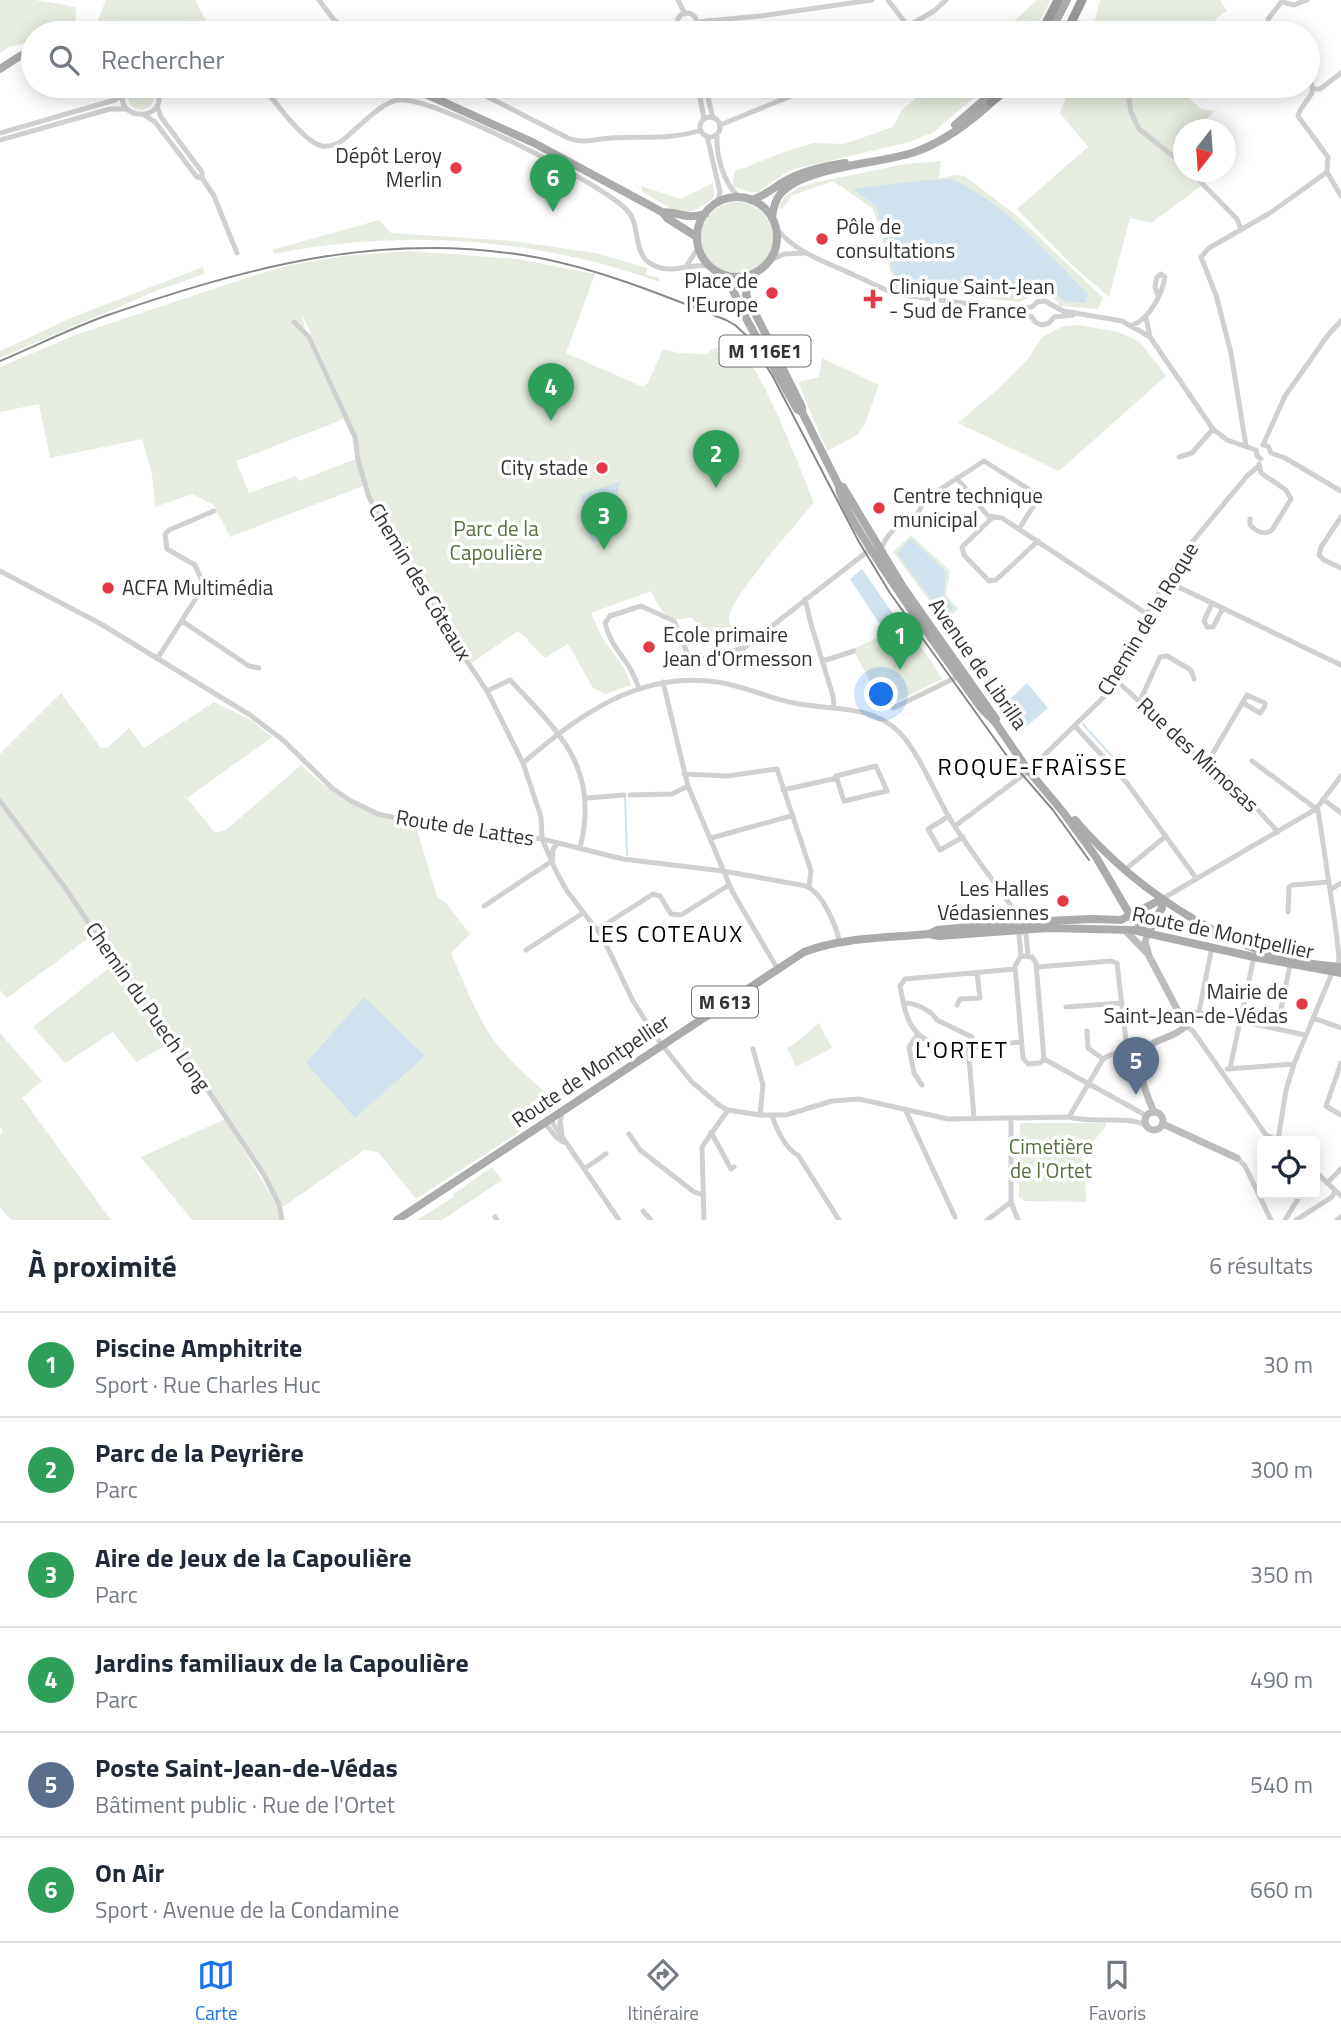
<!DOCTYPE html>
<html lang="fr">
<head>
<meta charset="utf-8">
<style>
	:root { --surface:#fff; --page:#f2f2f3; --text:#1f2937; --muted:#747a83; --line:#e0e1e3; --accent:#1a73e8 }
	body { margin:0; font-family:"Titillium Web",sans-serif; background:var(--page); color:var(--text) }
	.controls { position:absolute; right:21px; bottom:21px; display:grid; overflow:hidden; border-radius:7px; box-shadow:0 4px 18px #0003 }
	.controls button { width:63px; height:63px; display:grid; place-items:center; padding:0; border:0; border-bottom:2px solid var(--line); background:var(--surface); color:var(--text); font:35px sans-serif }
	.compass { position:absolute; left:1173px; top:119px; width:63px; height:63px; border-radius:50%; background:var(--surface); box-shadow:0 4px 18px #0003; rotate:197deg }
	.you { position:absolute; left:882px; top:695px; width:24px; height:24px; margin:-18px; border:5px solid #fff; border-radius:50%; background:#1a73e8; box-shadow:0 0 0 10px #1a73e833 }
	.badge { display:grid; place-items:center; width:46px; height:46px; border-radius:50%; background:var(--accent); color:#fff; font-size:23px; font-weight:700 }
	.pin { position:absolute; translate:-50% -58px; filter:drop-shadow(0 2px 4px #0008) }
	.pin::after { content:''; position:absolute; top:37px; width:24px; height:21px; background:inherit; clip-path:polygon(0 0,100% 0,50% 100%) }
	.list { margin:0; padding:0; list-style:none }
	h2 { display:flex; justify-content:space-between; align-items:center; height:91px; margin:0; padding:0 28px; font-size:30px }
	h2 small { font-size:23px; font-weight:400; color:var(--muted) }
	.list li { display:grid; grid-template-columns:46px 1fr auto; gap:21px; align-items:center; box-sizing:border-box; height:105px; padding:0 28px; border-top:2px solid var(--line) }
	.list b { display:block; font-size:26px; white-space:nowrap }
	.list p { margin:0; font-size:23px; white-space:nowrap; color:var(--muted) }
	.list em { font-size:23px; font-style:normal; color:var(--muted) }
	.icon { flex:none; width:38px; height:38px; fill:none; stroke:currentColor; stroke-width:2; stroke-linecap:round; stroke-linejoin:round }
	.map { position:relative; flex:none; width:1341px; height:1220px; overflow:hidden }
	.search { position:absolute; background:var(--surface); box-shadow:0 4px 18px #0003; left:21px; right:21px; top:21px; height:77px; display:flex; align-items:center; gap:18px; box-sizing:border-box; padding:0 24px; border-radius:38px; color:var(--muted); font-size:26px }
	.sheet { height:721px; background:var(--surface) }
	nav { display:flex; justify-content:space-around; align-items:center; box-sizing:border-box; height:98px; border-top:2px solid var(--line); background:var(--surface); font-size:19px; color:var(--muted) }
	nav a { display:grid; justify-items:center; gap:4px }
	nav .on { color:var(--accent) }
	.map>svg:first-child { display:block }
	.green { fill:#e6ecdf }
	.water { fill:#cfe2ee }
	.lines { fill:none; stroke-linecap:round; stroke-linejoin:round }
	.stream { stroke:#cfe2ee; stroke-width:2 }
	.street { stroke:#d0d0d0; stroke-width:5 }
	.secondary { stroke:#bdbdbd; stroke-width:7 }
	.primary { stroke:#ababab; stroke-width:8 }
	.highway { stroke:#9a9a9a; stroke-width:9 }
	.tram { stroke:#888; stroke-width:2 }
	.poi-dot { fill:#e63946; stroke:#fff; stroke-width:2.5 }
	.labels { text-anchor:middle; stroke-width:7; stroke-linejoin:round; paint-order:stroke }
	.shield { fill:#fff; stroke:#707070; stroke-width:2 }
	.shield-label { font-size:19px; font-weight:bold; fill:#333 }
	.poi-label { font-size:21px; fill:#333; stroke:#fff; text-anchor:end }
	.park-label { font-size:21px; fill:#56703f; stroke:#fff }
	.street-label { font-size:21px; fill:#333; stroke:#fff }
	.neighbourhood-label { font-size:23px; letter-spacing:2px; fill:#000; stroke:#fff }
</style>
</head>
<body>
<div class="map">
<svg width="1341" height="1220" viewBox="0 0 1341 1220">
	<rect width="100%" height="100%" fill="#fff"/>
	<path class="green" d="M0 0H35L76 7 75 33H33V41L9 47 0 53Z
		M106 0H195L206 21 93 33Z
		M1037 0H1051L1033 33H1001Z
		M1100 0H1220L1227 11 1215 19 1228 33H1092Z
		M128 97a13 13 0 1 1 26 0a13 13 0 1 1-26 0Z
		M931 86H987L934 132 910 142 790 170 758 192H748L733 186 734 172 781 153 813 143 844 144 893 127 902 110Z
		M1071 86H1176L1201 109 1214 111 1198 129 1184 130 1183 146 1171 158 1201 186 1151 223 1130 218 1109 297 1072 265 1017 209 1088 147 1060 113Z
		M941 161 939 178 956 175 965 176 1017 216 1103 298 1098 309 1060 306C1050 290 1036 293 1020 302L895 289 879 226 872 208 833 181 793 195 782 209 778 208 784 197 797 188 813 183 905 164Z
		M713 183 714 197C682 224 676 210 643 192L641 186 681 199Z
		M701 238a36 36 0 1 1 72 0a36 36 0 1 1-72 0Z
		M379 220 391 233 512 241 596 253 647 268 646 275 659 278 660 282C537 238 402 228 274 254L272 250Z
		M411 251 517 259 595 274 566 353 643 387 648 383 663 349 679 353 708 354 710 350 732 343C757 353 801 472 814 502 800 520 727 601 729 619 729 625 735 632 739 638L727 643 707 634 691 617C667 624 661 612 651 591L591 613 602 637 624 668 631 685 605 694 593 688 568 644 545 658 521 633 517 632 471 663 442 620 408 558 375 510 361 464 357 437 302 314 307 339 344 419 236 461 249 493 296 476 299 481 356 459 363 486 230 537 214 505 192 494 155 507 152 474 142 439 50 458 39 404 0 412V367L75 335 249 277 290 265 342 256Z
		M203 267 204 274 156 291 0 358V351L73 317Z
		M1077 325 1119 332 1140 342 1166 376 1059 471 958 423 998 389 1028 359 1042 337 1061 327Z
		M822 358 879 385 865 424 857 435 827 451 798 382 819 377Z
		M911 535 950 571 946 595 958 609 945 622 893 552Z
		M904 625 932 662 942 679 884 708 853 649Z
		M61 693 101 748 108 747 129 728 144 748 214 702 251 720 272 737 187 798 215 833 226 830 301 765C337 799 367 816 416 826L437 897 445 902 470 934 451 953C463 981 474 1010 491 1036 506 1058 539 1088 561 1105L416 1199 378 1152 364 1150 283 1207 265 1174 116 962 68 888 0 798V754Z
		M0 804 71 899 94 934 7 998 0 990Z
		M114 964 173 1042 136 1062 113 1032 65 1063 33 1027Z
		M819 1023 832 1048 796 1067 787 1048C801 1041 807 1032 819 1023Z
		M0 1033 42 1081 22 1098 111 1220H11L0 1207V1134L3 1132 0 1127Z
		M225 1119 277 1205 281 1220H192L141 1157Z
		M1020 1123H1106V1126L1082 1155 1087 1202 1025 1201 1019 1197Z
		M492 1167 502 1180 442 1220H417L454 1197 453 1194Z"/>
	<path class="water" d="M952 179C1006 204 1047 253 1088 294L1085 303 1063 301C1051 286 1033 287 1017 297L897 286 876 206 853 189 927 180Z
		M621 481 612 512 614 533 592 542 588 532 581 495Z
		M911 538 946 572 944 595 954 608 944 617 897 553Z
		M862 569 894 615 879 623 850 579Z
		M1027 683 1048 708 1021 731 1001 708Z
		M364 997 425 1056 355 1118 306 1063Z"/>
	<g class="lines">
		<path class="stream" d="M1083 724 1127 773
			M625 797 627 855"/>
		<path class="street" d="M319 0 334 20 350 33
			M678 0 685 14
			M888 0 913 33
			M1282 2 1294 5 1307 0
			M677 23a10 10 0 1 1 20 0a10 10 0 1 1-20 0Z
			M697 22 760 16 872 0
			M908 26 934 11 946 0
			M1274 33 1269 26 1268 19 1283 0
			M1308 78C1321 95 1302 100 1298 116L1328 157 1327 172 1341 196
			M126 86C106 123 176 124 155 86
			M262 86C275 101 304 143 322 146 330 147 337 144 343 140 357 129 382 101 399 100 432 96 603 184 627 210 642 226 631 254 653 265 671 275 691 263 710 266
			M698 86 704 119
			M705 86 713 118
			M1127 86 1131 112 1139 129 1184 165
			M1314 89H1320L1341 73
			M159 95 172 86
			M486 96 568 138C584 145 596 138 612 138 642 136 672 140 701 130
			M157 106 161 117 202 172V178L214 196 237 253
			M144 115 155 122 197 177 202 178
			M700 127a10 10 0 1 1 20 0a10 10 0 1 1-20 0Z
			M720 125 813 87 829 90 843 86
			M0 133 115 100 122 95
			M717 134C716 156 723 182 739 197
			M707 136 720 192 717 203
			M0 140 110 109H127
			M1191 172 1237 219 1241 230
			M777 229C796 253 826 262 854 275
			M771 260 784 254 805 253
			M687 265 698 248
			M856 276 895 294 1007 309 1032 317 1035 322 1042 325 1049 323 1054 317 1073 315
			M1007 309 1032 307 1037 302 1045 301 1063 311 1122 321 1150 337 1213 429 1227 440 1256 450 1257 456 1261 459
			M1146 317 1150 337
			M294 322 309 337 355 437 358 460 368 494 381 525 412 570 441 623 487 691 523 763 541 817 542 839 556 871 567 891 603 938 633 1001 658 1040 691 1081 720 1106 728 1110 760 1115H786L832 1101 859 1099 948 1119 1069 1117C1094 1124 1121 1115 1146 1125
			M1133 325C1150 318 1162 294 1165 277L1161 274 1157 277 1155 287 1158 296
			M1263 445 1285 396 1328 335 1341 321
			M1263 445 1268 446 1271 453 1285 458 1341 491
			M1246 446 1231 353 1216 295 1201 257 1209 248 1270 213 1327 172
			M1179 457 1192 453 1213 429
			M957 478 988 516 1002 518 1147 614
			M1341 517 1321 547 1319 555 1324 560 1341 568
			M992 518 962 547 964 555 989 581 996 580 1038 541
			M1250 519V525C1257 532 1264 536 1272 530L1291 499 1286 490 1261 473 1259 464
			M877 545H883C890 529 903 522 917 515L925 499 984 461 1038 495 1036 502 1019 529
			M0 571 101 624 250 715 283 740 332 788 351 801 378 814 405 820 542 839 623 859 723 871 806 886C823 893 836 926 840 943
			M1166 581 1341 665
			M805 599 811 624 833 696 834 708
			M1212 603 1204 621 1207 627H1213L1223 608
			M182 621 249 666 259 668
			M157 659 204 586 195 565 167 549 165 534 169 530 214 511
			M823 661 854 651
			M1117 681 1203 760 1228 777 1278 832
			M663 682 688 786 732 891 777 968
			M639 688C635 679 632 670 626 662 617 649 609 640 605 623L610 616 641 606 674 621 691 662 744 648 868 551
			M487 691 510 680C561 734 600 769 580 848
			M1140 701 1160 657 1167 656 1191 670 1194 679
			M893 708 955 678
			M1075 726 1127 783 1196 878
			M1252 761 1318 810 1335 923 1339 957 1338 967
			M523 763C579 715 638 671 717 682 745 686 770 699 799 704 833 710 871 705 899 732 917 750 934 790 947 814 968 849 994 881 1017 914L1020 922
			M1207 763 1247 695 1265 703V706L1260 713 1243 703
			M876 766 887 791 844 801 836 776Z
			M684 774 727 776 777 769 811 871 809 887
			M783 790 837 778
			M630 795 672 794 688 786
			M587 798 624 795
			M1323 799 1341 813
			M0 801 66 889 114 961 184 1054 264 1175 279 1204 282 1220
			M949 816 928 829 940 850 963 837
			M955 826 1026 773 1111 690 1147 614 1166 581 1188 547 1247 476 1259 466
			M711 838 791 816
			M1127 873V868L1166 836
			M1330 890 1341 883
			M1162 899 1316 809 1341 776
			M484 906 552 861 553 849 558 843
			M1288 912 1289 887 1292 885 1329 882
			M1022 929 1026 935 1028 955
			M597 930 653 894 660 896 671 914 681 915 729 885
			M1021 930 1019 935 1021 956 1015 966 1023 1058 1028 1064 1040 1063 1044 1059
			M526 950 583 913
			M1021 956 1032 957 1036 963 1044 1059
			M1037 967 1111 961 1117 963 1127 1049
			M1015 969 905 979 900 986C903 999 904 1012 910 1023 930 1061 987 1045 1021 1042
			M903 1003C914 1002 931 1010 937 1020L972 1037 974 1046
			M957 1005 960 999 980 998 977 973
			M1066 1007 1122 1003
			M1199 1012 1212 947
			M1183 1016 1187 1013 1199 1012 1305 1035
			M1313 1018 1341 1028
			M1186 1026 1193 1031 1266 1135 1279 1141
			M1277 1029 1290 965
			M1087 1031 1088 1048 1103 1059
			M918 1034 909 1047 914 1073 922 1085
			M968 1046 974 1118
			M753 1049 763 1085 760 1115
			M1044 1059 1147 1116
			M1341 1063 1326 1106 1341 1115
			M1230 1068 1254 957
			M1227 1069 1294 1064
			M905 1109 955 1217
			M772 1116C777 1129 785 1149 798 1155L839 1220
			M1069 1117 1103 1059 1110 1055 1150 1044
			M1011 1118V1202L1018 1220
			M550 1119 619 1220
			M544 1122 556 1137 563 1142
			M711 1132 731 1169 734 1167
			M562 1134 560 1122 562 1113
			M629 1134 640 1150 694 1192 703 1195
			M1278 1140 1286 1090 1294 1064 1332 973
			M1308 1141 1309 1139
			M1237 1158 1245 1166 1271 1220
			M584 1169 606 1154
			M1315 1171 1341 1196
			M1327 1183 1341 1169
			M643 1211 651 1220
			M495 1217 497 1220
			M704 1220 702 1147 728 1110
			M987 1220 1011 1202
			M1285 1220 1301 1194
			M1296 1220 1332 1197 1335 1191
			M1337 1220 1341 1217"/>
		<path class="secondary" d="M1125 930 1146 952
			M1148 933 1145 942 1149 956 1186 1026C1174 1037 1164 1037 1152 1044 1130 1057 1146 1094 1154 1112
			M1145 1121a9 9 0 1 1 18 0a9 9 0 1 1-18 0Z
			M1163 1124 1237 1158"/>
		<path class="primary" d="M152 33C194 28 235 21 276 33
			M1050 33 1067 0
			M0 69 20 56 33 51
			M408 86 534 143 662 212 667 218 697 237
			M955 125 1000 86
			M697 237a40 40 0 1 1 80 0a40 40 0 1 1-80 0Z
			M751 200C765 196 773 188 785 181 803 171 824 166 845 163
			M662 212C679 212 686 220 705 214
			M772 218C773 209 775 200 781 193 806 166 880 164 915 152 946 141 973 120 996 98
			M750 275 746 295 802 407V412L839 486C835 509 960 678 981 708L995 722 1028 770 1063 812 1096 857 1130 915 1148 933
			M726 276 748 322 797 409 802 412
			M839 486 843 487 903 587 996 719
			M1075 820C1139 894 1240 962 1341 967
			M1148 933 1162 908V899
			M929 934 939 936 1048 928 1133 930 1254 957 1341 973
			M397 1220 804 952C843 937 888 938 929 934L937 930 1020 922 1093 919 1121 920 1162 899"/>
		<path class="highway" d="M1041 33 1058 0
			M1066 33 1082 0
			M996 90 999 86
			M991 102 1011 86"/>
		<path class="tram" d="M0 361C36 346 71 328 108 315 251 266 387 229 540 258 605 271 665 296 726 320L735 325 747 336 772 375 859 542 890 593 1012 763 1053 810 1089 860"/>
	</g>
	<g class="poi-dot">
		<circle cx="456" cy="168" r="7"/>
		<circle cx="822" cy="239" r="7"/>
		<circle cx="772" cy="293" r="7"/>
		<path d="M869.5 288.5h7v7h7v7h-7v7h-7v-7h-7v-7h7z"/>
		<circle cx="602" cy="468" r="7"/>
		<circle cx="879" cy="508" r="7"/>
		<circle cx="108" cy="588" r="7"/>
		<circle cx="649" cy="647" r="7"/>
		<circle cx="1063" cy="901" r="7"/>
		<circle cx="1302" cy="1004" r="7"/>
	</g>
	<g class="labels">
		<g class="shield">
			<rect x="719.5" y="335.5" width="91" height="31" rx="5"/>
			<rect x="692" y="986.5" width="66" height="31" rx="5"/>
		</g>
		<g class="shield-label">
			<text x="765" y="358">M 116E1</text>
			<text x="725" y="1009">M 613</text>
		</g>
		<g class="poi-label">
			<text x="442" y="163">Dépôt Leroy<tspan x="442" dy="24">Merlin</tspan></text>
			<text x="836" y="234" text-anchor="start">Pôle de<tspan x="836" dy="24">consultations</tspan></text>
			<text x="758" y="288">Place de<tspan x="758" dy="24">l'Europe</tspan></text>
			<text x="889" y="294" text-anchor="start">Clinique Saint-Jean<tspan x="889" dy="24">- Sud de France</tspan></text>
			<text x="588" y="475">City stade</text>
			<text x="893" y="503" text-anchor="start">Centre technique<tspan x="893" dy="24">municipal</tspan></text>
			<text x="122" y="595" text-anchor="start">ACFA Multimédia</text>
			<text x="663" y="642" text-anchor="start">Ecole primaire<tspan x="663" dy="24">Jean d'Ormesson</tspan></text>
			<text x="1049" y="896">Les Halles<tspan x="1049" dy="24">Védasiennes</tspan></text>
			<text x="1288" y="999">Mairie de<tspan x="1288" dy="24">Saint-Jean-de-Védas</tspan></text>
		</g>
		<g class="park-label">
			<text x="496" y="536">Parc de la<tspan x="496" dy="24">Capoulière</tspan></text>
			<text x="1051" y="1154">Cimetière<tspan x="1051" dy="24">de l'Ortet</tspan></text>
		</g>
		<g class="street-label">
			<text transform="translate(420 582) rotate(59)" y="7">Chemin des Côteaux</text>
			<text transform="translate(1148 619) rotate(-59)" y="7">Chemin de la Roque</text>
			<text transform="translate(978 664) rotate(55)" y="7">Avenue de Librilla</text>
			<text transform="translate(1198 755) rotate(43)" y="7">Rue des Mimosas</text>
			<text transform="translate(465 828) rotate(9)" y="7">Route de Lattes</text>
			<text transform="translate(1223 933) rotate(12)" y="7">Route de Montpellier</text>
			<text transform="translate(148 1007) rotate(55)" y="7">Chemin du Puech Long</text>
			<text transform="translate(591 1071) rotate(-34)" y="7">Route de Montpellier</text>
		</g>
		<g class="neighbourhood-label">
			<text x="1033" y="775">ROQUE-FRAÏSSE</text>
			<text x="666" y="942">LES COTEAUX</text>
			<text x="962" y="1058">L'ORTET</text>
		</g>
	</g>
</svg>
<div class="controls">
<button><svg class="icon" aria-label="locate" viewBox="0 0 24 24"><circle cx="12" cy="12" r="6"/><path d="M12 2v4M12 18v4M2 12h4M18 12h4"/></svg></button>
</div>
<svg class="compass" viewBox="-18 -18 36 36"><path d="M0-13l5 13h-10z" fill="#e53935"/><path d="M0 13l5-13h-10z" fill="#747a83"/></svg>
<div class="you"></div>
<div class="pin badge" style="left:900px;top:670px;background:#2e9e5b">1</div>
<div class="pin badge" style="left:716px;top:488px;background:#2e9e5b">2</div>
<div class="pin badge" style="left:604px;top:550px;background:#2e9e5b">3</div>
<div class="pin badge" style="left:551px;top:421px;background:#2e9e5b">4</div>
<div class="pin badge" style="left:1136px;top:1095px;background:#5c6f8a">5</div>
<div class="pin badge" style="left:553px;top:212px;background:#2e9e5b">6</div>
<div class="search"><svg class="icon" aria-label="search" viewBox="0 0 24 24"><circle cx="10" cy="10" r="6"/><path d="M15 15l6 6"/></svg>Rechercher</div>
</div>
<section class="sheet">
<h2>À proximité<small>6 résultats</small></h2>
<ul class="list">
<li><span class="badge" style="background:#2e9e5b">1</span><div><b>Piscine Amphitrite</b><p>Sport · Rue Charles Huc</p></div><em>30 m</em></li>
<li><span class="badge" style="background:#2e9e5b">2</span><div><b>Parc de la Peyrière</b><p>Parc</p></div><em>300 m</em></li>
<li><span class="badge" style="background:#2e9e5b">3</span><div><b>Aire de Jeux de la Capoulière</b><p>Parc</p></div><em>350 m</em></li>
<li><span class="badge" style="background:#2e9e5b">4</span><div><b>Jardins familiaux de la Capoulière</b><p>Parc</p></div><em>490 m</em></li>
<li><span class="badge" style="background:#5c6f8a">5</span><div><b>Poste Saint-Jean-de-Védas</b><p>Bâtiment public · Rue de l'Ortet</p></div><em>540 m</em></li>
<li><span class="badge" style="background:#2e9e5b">6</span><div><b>On Air</b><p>Sport · Avenue de la Condamine</p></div><em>660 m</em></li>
</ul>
</section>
<nav>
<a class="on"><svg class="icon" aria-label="map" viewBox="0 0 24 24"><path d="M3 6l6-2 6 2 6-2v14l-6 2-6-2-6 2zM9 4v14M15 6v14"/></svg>Carte</a>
<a><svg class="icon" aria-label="directions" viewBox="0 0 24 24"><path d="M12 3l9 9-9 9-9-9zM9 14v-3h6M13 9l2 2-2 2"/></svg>Itinéraire</a>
<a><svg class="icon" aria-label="saved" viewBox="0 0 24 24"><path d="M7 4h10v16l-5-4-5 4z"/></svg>Favoris</a>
</nav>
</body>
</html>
